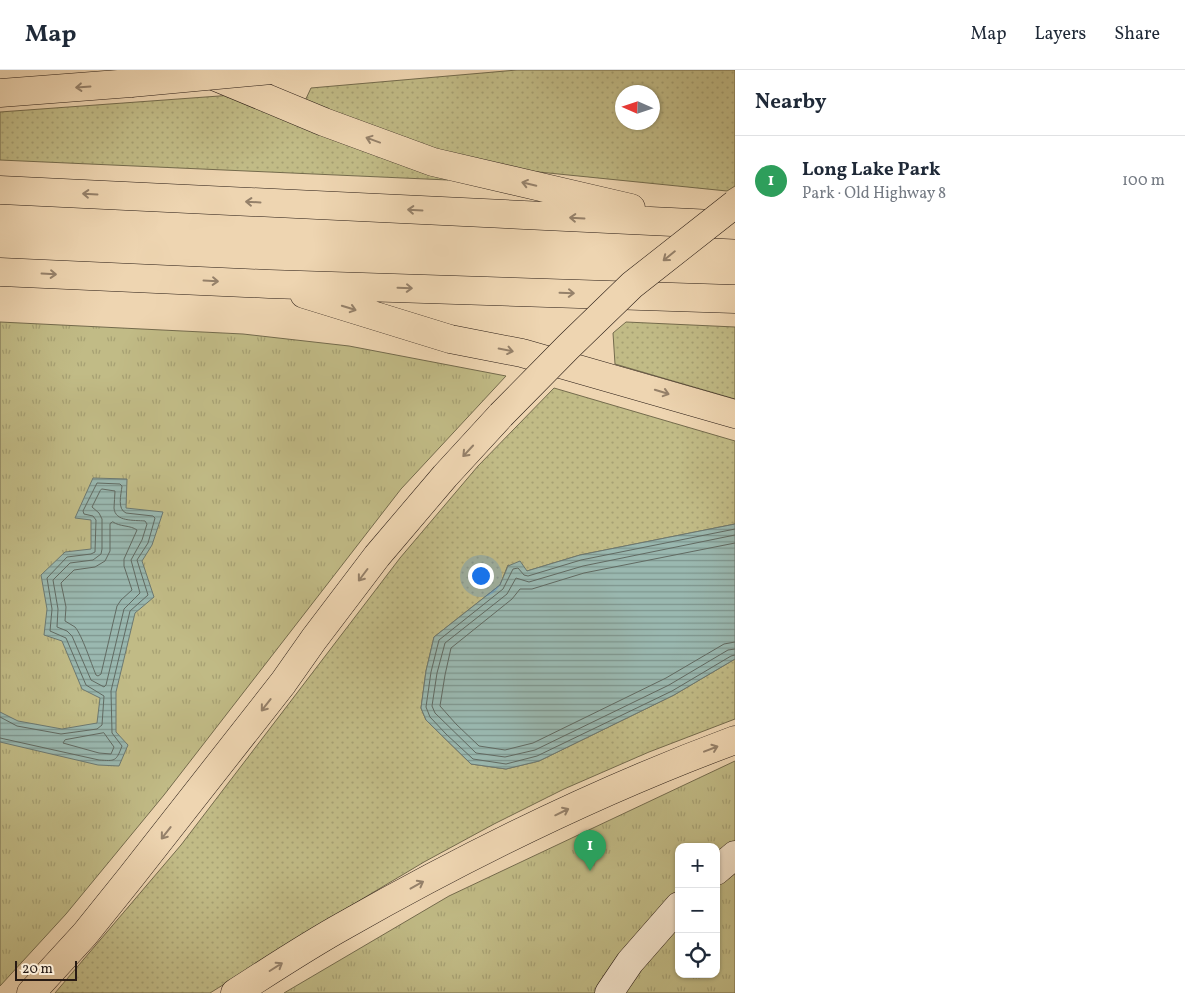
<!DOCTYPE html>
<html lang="en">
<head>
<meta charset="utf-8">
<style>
	:root { --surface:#fff; --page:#f6f6f7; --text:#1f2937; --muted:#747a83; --line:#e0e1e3; --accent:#7c3aed }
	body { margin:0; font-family:Vollkorn,serif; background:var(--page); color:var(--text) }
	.controls { position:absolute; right:15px; bottom:15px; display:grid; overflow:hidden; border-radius:10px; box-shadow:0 1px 4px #0004 }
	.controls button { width:45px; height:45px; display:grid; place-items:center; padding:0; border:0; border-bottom:1px solid var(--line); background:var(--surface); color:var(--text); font:25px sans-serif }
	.compass { position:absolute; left:615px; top:15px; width:45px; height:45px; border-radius:50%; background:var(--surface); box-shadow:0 1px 4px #0004; rotate:273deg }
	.scale { position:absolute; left:15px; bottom:12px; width:62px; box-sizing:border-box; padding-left:5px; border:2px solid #281b14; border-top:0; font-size:14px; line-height:18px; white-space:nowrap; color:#281b14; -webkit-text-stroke:4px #f4e4cc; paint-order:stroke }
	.you { position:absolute; left:480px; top:505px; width:18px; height:18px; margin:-12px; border:4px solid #fff; border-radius:50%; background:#1a73e8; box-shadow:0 0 0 8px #1a73e833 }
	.badge { display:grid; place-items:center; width:32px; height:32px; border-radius:50%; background:var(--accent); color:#fff; font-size:16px; font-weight:700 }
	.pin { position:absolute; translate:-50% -41px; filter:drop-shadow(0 1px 2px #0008) }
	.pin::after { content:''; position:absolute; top:26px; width:18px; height:15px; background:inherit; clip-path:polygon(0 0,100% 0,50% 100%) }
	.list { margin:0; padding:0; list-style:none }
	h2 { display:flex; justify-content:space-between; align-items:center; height:65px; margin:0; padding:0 20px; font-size:21px }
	h2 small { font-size:16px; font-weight:400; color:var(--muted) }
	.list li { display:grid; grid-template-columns:32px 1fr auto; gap:15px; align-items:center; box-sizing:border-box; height:90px; padding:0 20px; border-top:1px solid var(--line) }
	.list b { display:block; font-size:19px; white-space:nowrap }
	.list p { margin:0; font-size:16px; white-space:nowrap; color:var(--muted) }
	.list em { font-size:16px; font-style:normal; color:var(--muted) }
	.icon { flex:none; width:28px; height:28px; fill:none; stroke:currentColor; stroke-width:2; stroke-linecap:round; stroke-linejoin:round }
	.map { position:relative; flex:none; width:735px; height:923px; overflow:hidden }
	header { display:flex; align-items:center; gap:30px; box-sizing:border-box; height:70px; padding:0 25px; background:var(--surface); border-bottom:1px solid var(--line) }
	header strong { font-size:24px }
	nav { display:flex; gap:28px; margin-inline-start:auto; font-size:18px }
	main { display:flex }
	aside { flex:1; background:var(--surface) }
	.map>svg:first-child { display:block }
	.grass { fill:url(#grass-dots); stroke:#746b4d; fill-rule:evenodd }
	.park { fill:url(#park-tufts); stroke:#746b4d; fill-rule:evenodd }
	.water { fill:url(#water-rules); stroke:#6c7972 }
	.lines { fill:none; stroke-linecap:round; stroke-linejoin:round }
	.shore { stroke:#616a62; stroke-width:1 }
	.secondary-casing { stroke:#281b14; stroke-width:29 }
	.highway-casing { stroke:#281b14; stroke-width:29 }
	.secondary { stroke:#f4e4cc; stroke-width:28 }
	.highway { stroke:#eed5b1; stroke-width:28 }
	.highway-bridge-casing { stroke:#281b14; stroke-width:29; stroke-linecap:butt }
	.highway-bridge { stroke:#eed5b1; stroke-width:28 }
	.oneway { stroke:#95816a }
</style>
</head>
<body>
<header>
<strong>Map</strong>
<nav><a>Map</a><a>Layers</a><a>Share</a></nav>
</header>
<main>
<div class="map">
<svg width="735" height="923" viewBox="0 0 735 923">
	<defs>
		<pattern id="grass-dots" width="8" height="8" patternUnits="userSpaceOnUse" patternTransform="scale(1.25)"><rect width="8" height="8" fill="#c1bb86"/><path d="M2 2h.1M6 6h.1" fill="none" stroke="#a6a073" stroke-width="1.8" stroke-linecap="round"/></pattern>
		<pattern id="park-tufts" width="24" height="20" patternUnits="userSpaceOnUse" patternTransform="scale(1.25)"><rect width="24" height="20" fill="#c1bb86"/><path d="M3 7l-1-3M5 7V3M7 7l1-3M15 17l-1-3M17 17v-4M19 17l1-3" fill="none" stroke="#a6a073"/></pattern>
		<pattern id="water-rules" width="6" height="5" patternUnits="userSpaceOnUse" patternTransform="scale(1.25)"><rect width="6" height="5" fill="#9ab8b0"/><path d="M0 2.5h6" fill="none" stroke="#7e958e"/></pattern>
	</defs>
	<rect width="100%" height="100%" fill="#eed5b1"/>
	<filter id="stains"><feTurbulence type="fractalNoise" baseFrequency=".004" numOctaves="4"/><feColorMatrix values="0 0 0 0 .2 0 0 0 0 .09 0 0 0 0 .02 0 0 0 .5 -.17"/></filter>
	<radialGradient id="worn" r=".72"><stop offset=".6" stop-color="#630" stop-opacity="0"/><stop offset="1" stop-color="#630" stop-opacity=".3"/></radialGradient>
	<path class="grass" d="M517 0H735V116L727 121 499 98 452 86 304 33 311 18ZM622 22H652V52H622Z
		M233 25 448 105V110L0 90V42Z
		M626 252 735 257V329L615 294 613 263Z
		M554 318 735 371V454L580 485 527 501 508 495 500 515 434 567 426 601 421 638 426 650 471 694 506 699 539 691 674 625 735 589V649L649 682 564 719 494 754 424 792 347 838 210 923H55L181 775 400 488 478 396Z"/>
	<path class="park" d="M0 252 243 264 349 276 506 306 401 419 164 725 66 844 0 916Z
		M735 691V923H284L449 826ZM679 777H716V904H679Z"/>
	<path class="water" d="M93 408 127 409 126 438 163 442 152 475 142 491 154 527 135 543 116 622V662L128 675 119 696 98 695 0 672V642L18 651 62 659 97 653 100 628 82 619 62 571 44 565 47 539 41 505 65 482 91 479V450L75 448Z
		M735 454V589L674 625 539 691 506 699 471 694 426 650 421 638 426 601 434 567 500 515 508 496 520 491 527 501 580 485Z"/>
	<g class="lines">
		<path class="shore" d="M102 419 115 421C115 427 114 432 114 438 115 452 134 450 145 451L147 454 142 470 131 490 140 523 124 539 106 615 104 617 91 610 72 566 67 561 57 557 58 539 53 510 70 493 93 490 101 484 102 479V449L99 443 92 437 100 421Z
			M113 452C120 457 130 455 137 460L124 489V496L132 520 121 530 117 536 101 604 98 606 96 605C91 593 82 565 75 557 72 555 68 553 65 551L66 537 61 513 74 500 95 497 105 491 110 481V454Z
			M735 459 581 490 528 506 524 505 518 498 513 499 503 519 439 570 431 602 426 637 430 647 446 664 473 689 506 694 537 686 672 621 731 586 735 585
			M735 465 583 496 529 512 516 508 507 524 445 573 437 603 432 636 435 643 476 683 505 687 535 680 669 615 728 580 735 579
			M735 473 584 503 532 519H520L512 529 451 578 445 605 440 636 456 654 479 676 505 680 533 673 666 608 724 574 735 572
			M0 647 17 656 61 664 97 659 102 655 104 626 86 615 66 568 50 561 52 539 47 508 67 487 91 484 95 482 96 450 93 446 84 444 83 441 97 413 120 414 122 416C121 425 117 439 126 443L153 446 155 448 148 473 137 490 148 525 130 541 111 621 112 663 122 676C116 692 115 691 99 690L0 668
			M104 663 114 677 111 684 99 683 63 673 65 670Z"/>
		<g class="secondary-casing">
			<path id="secondary" d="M716 801 735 785
				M609 923 630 892 679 836"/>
		</g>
		<g class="highway-casing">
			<path id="highway" d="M204 2 324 52 433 92 631 138
				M0 23 131 13
				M0 120 735 155
				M0 202 269 214 735 229
				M304 224 450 269 522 283 735 344
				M31 923 85 864 130 808 283 613 314 569 377 486 445 406 501 345
				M235 923C271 900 307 876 345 855 470 784 600 720 735 670"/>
		</g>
		<use href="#secondary" class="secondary"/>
		<use href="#highway" class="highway"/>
		<g class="highway-bridge-casing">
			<path id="highway-bridge" d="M131 13 271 0
				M501 345 568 277 632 215 735 134"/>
		</g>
		<use href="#highway-bridge" class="highway-bridge"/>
	</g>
	<defs><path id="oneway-shaft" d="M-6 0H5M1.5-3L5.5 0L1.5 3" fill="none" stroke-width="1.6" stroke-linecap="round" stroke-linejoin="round" transform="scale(1.25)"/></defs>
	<g class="oneway">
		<use href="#oneway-shaft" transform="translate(83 17) rotate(176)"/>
		<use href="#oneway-shaft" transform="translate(373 70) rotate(-160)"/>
		<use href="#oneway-shaft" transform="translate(529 114) rotate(-167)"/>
		<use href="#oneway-shaft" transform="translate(90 124) rotate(-177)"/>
		<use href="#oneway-shaft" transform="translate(253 132) rotate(-177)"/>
		<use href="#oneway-shaft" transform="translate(415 140) rotate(-177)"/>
		<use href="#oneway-shaft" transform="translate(577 148) rotate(-177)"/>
		<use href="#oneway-shaft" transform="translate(669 186) rotate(141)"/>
		<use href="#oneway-shaft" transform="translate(49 204) rotate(3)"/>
		<use href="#oneway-shaft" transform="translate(211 211) rotate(3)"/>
		<use href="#oneway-shaft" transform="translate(405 218) rotate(2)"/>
		<use href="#oneway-shaft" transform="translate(567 223) rotate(2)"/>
		<use href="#oneway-shaft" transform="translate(349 238) rotate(17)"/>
		<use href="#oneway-shaft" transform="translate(506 280) rotate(11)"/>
		<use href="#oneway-shaft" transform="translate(662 322) rotate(17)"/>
		<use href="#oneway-shaft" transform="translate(468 381) rotate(133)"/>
		<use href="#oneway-shaft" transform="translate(363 505) rotate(127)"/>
		<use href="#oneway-shaft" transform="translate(266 635) rotate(128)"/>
		<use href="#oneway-shaft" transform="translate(711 679) rotate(-21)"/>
		<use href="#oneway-shaft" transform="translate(562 742) rotate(-26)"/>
		<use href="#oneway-shaft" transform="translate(166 763) rotate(128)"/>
		<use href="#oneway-shaft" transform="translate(417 815) rotate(-29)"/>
		<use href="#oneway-shaft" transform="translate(276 897) rotate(-32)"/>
	</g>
	<rect width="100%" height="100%" filter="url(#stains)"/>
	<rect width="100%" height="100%" fill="url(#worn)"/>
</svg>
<div class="controls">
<button>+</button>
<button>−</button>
<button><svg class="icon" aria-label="locate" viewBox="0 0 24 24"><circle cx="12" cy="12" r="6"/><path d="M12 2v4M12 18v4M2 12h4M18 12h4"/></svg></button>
</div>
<svg class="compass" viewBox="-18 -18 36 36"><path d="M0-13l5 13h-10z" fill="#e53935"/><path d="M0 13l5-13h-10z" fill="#747a83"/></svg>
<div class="scale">20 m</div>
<div class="you"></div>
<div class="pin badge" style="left:590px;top:801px;background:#2e9e5b">1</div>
</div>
<aside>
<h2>Nearby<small></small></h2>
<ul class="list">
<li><span class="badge" style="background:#2e9e5b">1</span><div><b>Long Lake Park</b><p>Park · Old Highway 8</p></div><em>100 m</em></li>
</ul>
</aside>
</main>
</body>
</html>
